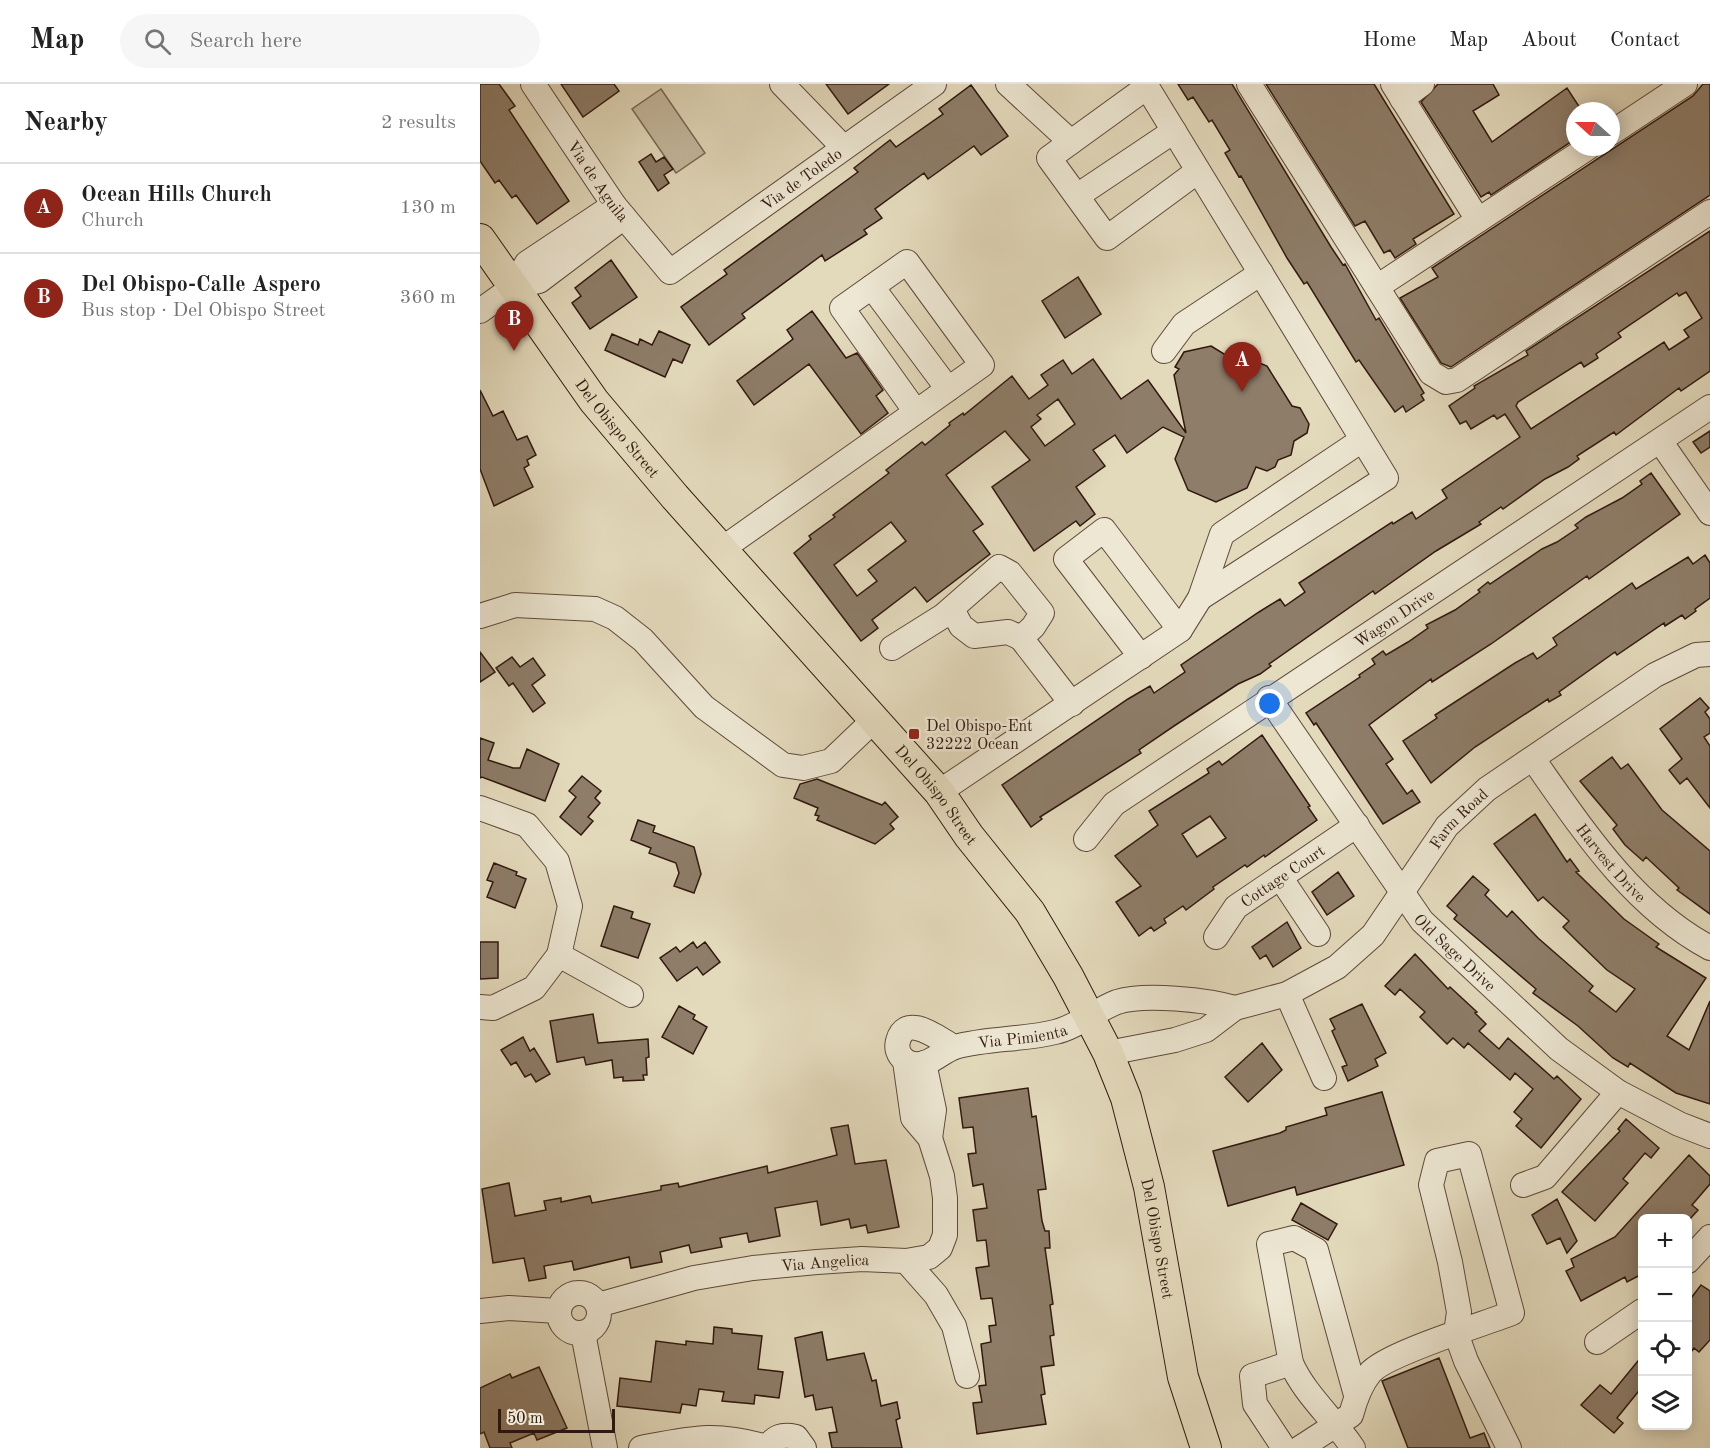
<!DOCTYPE html>
<html lang="en">
<head>
<meta charset="utf-8">
<style>
	:root { --surface:#fff; --page:#f6f6f6; --text:#222; --muted:#767676; --line:#e0e0e0; --accent:#8f2418 }
	body { margin:0; font-family:"Old Standard TT",serif; background:var(--page); color:var(--text) }
	.controls { position:absolute; right:18px; bottom:18px; display:grid; overflow:hidden; border-radius:9px; box-shadow:0 3px 15px #0003 }
	.controls button { width:54px; height:54px; display:grid; place-items:center; padding:0; border:0; border-bottom:2px solid var(--line); background:var(--surface); color:var(--text); font:30px sans-serif }
	.compass { position:absolute; left:1086px; top:18px; width:54px; height:54px; border-radius:50%; background:var(--surface); box-shadow:0 3px 15px #0003; rotate:291deg }
	.scale { position:absolute; left:18px; bottom:15px; width:117px; box-sizing:border-box; padding-left:6px; border:3px solid #31190f; border-top:0; font-size:16px; line-height:21px; white-space:nowrap; color:#31190f; -webkit-text-stroke:4px #ede7d3; paint-order:stroke }
	.you { position:absolute; left:790px; top:620px; width:21px; height:21px; margin:-15px; border:4px solid #fff; border-radius:50%; background:#1a73e8; box-shadow:0 0 0 9px #1a73e833 }
	.badge { display:grid; place-items:center; width:39px; height:39px; border-radius:50%; background:var(--accent); color:#fff; font-size:20px; font-weight:700 }
	.pin { position:absolute; translate:-50% -50px; filter:drop-shadow(0 2px 3px #0008) }
	.pin::after { content:''; position:absolute; top:32px; width:21px; height:18px; background:inherit; clip-path:polygon(0 0,100% 0,50% 100%) }
	.list { margin:0; padding:0; list-style:none }
	h2 { display:flex; justify-content:space-between; align-items:center; height:78px; margin:0; padding:0 24px; font-size:26px }
	h2 small { font-size:20px; font-weight:400; color:var(--muted) }
	.list li { display:grid; grid-template-columns:39px 1fr auto; gap:18px; align-items:center; box-sizing:border-box; height:90px; padding:0 24px; border-top:2px solid var(--line) }
	.list b { display:block; font-size:22px; white-space:nowrap }
	.list p { margin:0; font-size:20px; white-space:nowrap; color:var(--muted) }
	.list em { font-size:20px; font-style:normal; color:var(--muted) }
	.icon { flex:none; width:33px; height:33px; fill:none; stroke:currentColor; stroke-width:2; stroke-linecap:round; stroke-linejoin:round }
	.map { position:relative; flex:none; width:1230px; height:1364px; overflow:hidden }
	header { display:flex; align-items:center; gap:36px; box-sizing:border-box; height:84px; padding:0 30px; background:var(--surface); border-bottom:2px solid var(--line) }
	header strong { font-size:28px }
	nav { display:flex; gap:33px; margin-inline-start:auto; font-size:21px }
	.search { width:420px; height:54px; background:var(--page); display:flex; align-items:center; gap:15px; box-sizing:border-box; padding:0 21px; border-radius:33px; color:var(--muted); font-size:22px }
	main { display:flex }
	aside { flex:1; background:var(--surface) }
	.map>svg:first-child { display:block }
	.green { fill:#c5b99f; stroke:#7b6957; stroke-width:1.5 }
	.building { fill:#8e7d69; stroke:#31190f; stroke-width:1.5; fill-rule:evenodd }
	.lines { fill:none; stroke-linecap:round; stroke-linejoin:round }
	.minor-casing { stroke:#5e493a; stroke-width:26 }
	.major-casing { stroke:#31190f; stroke-width:32 }
	.minor { stroke:#ede7d3; stroke-width:24 }
	.major { stroke:#e3dabc; stroke-width:30 }
	.poi-dot { fill:#8f2418; stroke:#ede7d3; stroke-width:2 }
	.labels { text-anchor:middle; stroke-width:5; stroke-linejoin:round; paint-order:stroke }
	.street-label { font-size:16px; fill:#31190f; stroke:#ede7d3 }
	.poi-label { font-size:16px; fill:#31190f; stroke:#ede7d3; text-anchor:start }
</style>
</head>
<body>
<header>
<strong>Map</strong>
<div class="search"><svg class="icon" aria-label="search" viewBox="0 0 24 24"><circle cx="10" cy="10" r="6"/><path d="M15 15l6 6"/></svg>Search here</div>
<nav><a>Home</a><a>Map</a><a>About</a><a>Contact</a></nav>
</header>
<main>
<aside>
<h2>Nearby<small>2 results</small></h2>
<ul class="list">
<li><span class="badge">A</span><div><b>Ocean Hills Church</b><p>Church</p></div><em>130 m</em></li>
<li><span class="badge">B</span><div><b>Del Obispo-Calle Aspero</b><p>Bus stop · Del Obispo Street</p></div><em>360 m</em></li>
</ul>
</aside>
<div class="map">
<svg width="1230" height="1364" viewBox="0 0 1230 1364">
	<rect width="100%" height="100%" fill="#e3dabc"/>
	<filter id="stains"><feTurbulence type="fractalNoise" baseFrequency=".00333" numOctaves="4"/><feColorMatrix values="0 0 0 0 .2 0 0 0 0 .09 0 0 0 0 .02 0 0 0 .5 -.17"/></filter>
	<radialGradient id="worn" r=".72"><stop offset=".6" stop-color="#630" stop-opacity="0"/><stop offset="1" stop-color="#630" stop-opacity=".3"/></radialGradient>
	<path class="green" d="M181 5 225 69 196 89 152 25Z"/>
	<path class="building" d="M0 0H19L35 22 29 26 89 117 57 140 36 111 32 114 19 96 15 99 0 77Z
		M81 0H134L139 7 103 33Z
		M346 0H409L368 30Z
		M698 0H752L851 163 863 181 865 180 896 236 899 234 944 309 941 311 944 316 926 328 923 322 915 328 879 276 876 278 827 198 824 200 807 174 761 92 759 93 745 69 750 66 732 36 729 38 713 13 708 16Z
		M786 0H894L974 130 933 155 936 160 915 174 910 166 904 169 885 137 875 142Z
		M958 0H1013L1019 11 993 27 1012 58 1087 4 1102 27H1095V55L1011 111 1009 108 1001 113 941 18Z
		M1223 0H1230V111L971 283 961 279 920 214 958 193 952 184 1213 12Z
		M491 1 528 52 501 71 494 62 448 95 444 89 395 125 402 134 384 146 387 150 345 177 342 171 262 230 265 234 229 261 201 223 247 190 244 186 378 88 374 84 410 56 416 63 463 30 459 25Z
		M171 70 176 78 184 73 193 85 184 91 189 99 178 107 159 78Z
		M1230 147V287L1201 307 1199 304 1136 351 1134 348 1097 372 1099 375 1088 383 1065 395 1023 425 1021 423 999 438 1001 440 956 467 895 510 893 507 789 580 791 582 780 590 758 600 694 642 659 666 661 669 560 733 562 735 551 743 522 701 648 615 670 602 674 609 705 588 701 581 779 528 800 515 805 522 825 508 819 499 912 438 913 440 932 428 936 435 967 414 962 406 1040 353 1025 330 1017 335 1014 331 991 345 986 337 980 340 969 322 995 304 994 302 1048 271 1046 267ZM1206 208 1222 234 1204 246 1209 253 1189 266 1184 258 1051 345 1036 322 1038 318 1101 278 1104 283 1118 274 1116 270 1141 253 1138 249 1197 209 1199 212Z
		M131 176 157 213 110 245 92 219 101 212 95 204Z
		M598 193 621 230 585 254 562 217Z
		M332 227 366 274 377 269 403 306 396 312 408 329 381 350 329 280 274 321 257 297 313 255 307 246Z
		M179 247 210 261 202 279 193 275 185 293 125 266 132 250 158 261 160 255 172 261Z
		M731 262 752 275 757 274V277L770 275 787 282 812 322 820 324 829 340 827 349 814 357 811 371 798 376 795 383 787 387 776 383 767 404 736 418 708 406 695 375 704 353 683 343 647 369 635 351 613 366 625 382 596 403 615 430 600 442 596 437 554 467 512 403 550 376 525 347 466 391 503 440 493 447 510 470 447 518 435 503 392 536 398 544 381 557 314 469 331 455 329 452 355 433 353 431 409 389 406 386 442 358 445 361 470 341 469 339 483 329 484 331 532 292 549 315 568 301 561 291 583 276 592 290 613 275 641 315 668 296 706 349 694 291 699 285 695 283 704 268ZM578 315 595 340 565 362 551 343 561 335 557 331ZM411 438 426 457 388 486 397 497 377 512 354 481Z
		M0 306 13 332 23 327 37 356 47 352 56 371 47 376 49 381 44 384 53 403 14 422 0 385Z
		M1230 347V363L1221 369 1213 358Z
		M1171 389 1200 430 1109 495 1107 492 1011 560 952 598 951 595 889 641 913 675 906 680 927 710 932 706 940 718 903 740 836 639 834 641 826 629 880 593 879 591 895 580 892 575 903 567 906 571 928 558 948 544 946 541 975 526 1000 508 998 506 1008 498 1010 500 1062 465 1077 458 1098 444 1095 441 1106 433 1142 414 1162 400 1160 397Z
		M1225 471 1230 479V514L1215 525 1216 527 1205 535 1202 531 1185 542 1184 539 1137 571 1135 568 1079 608 1081 611 1069 618 1068 615 995 663 951 699 923 657 957 634 955 631 1035 579 1053 569 1057 575 1077 561 1073 554 1152 499 1156 505 1208 473 1213 480Z
		M0 568 15 588 0 598Z
		M32 573 40 583 53 574 65 591 52 601 65 619 53 628 33 599 29 602 16 584Z
		M1220 614 1229 624 1225 628 1230 635V649L1224 653 1230 662V724L1207 694 1200 700 1189 686 1202 675 1180 645Z
		M782 651 830 722 828 723 837 736 785 773 784 771 767 783 765 781 733 803 734 805 706 826 703 822 684 835 686 839 674 847 671 843 659 852 636 818 661 802 635 772 678 741 669 727 729 689 727 685 739 677 742 681ZM730 732 746 754 717 773 702 750Z
		M0 654 14 659 8 676 33 684H40L47 665 79 680 65 717 2 693 0 694Z
		M1132 673 1141 685 1148 680 1182 726 1230 767V830L1197 806 1199 804 1166 773 1163 777 1145 761 1133 745 1137 741 1100 697Z
		M102 692 121 707 115 714 120 719 108 733 113 737 101 751 80 733 96 713 89 707Z
		M337 695 402 721 405 718 418 733 410 740 414 745 395 760 337 736 339 732 335 731 338 724 314 714 320 700Z
		M1055 730 1087 778 1090 775 1099 787 1096 788 1144 835 1179 860 1176 863 1226 894 1187 952 1209 966 1230 917V1020L1196 1009 1150 979 1148 983 1133 974 1098 942 1053 909 1056 905 974 835 977 831 967 822 993 792 1009 806 1005 811 1027 833 1032 827 1058 854 1113 902 1109 907 1136 928 1151 910 1155 905 1127 886 1099 859 1083 843 1089 837 1063 813 1058 817 1014 760Z
		M158 736 175 742 173 748 214 763 221 790 214 809 194 802 199 789 196 779 169 769 171 764 151 756Z
		M14 779 37 788 36 791 46 795 35 824 7 813 13 798 7 796Z
		M858 788 874 812 847 831 832 808Z
		M134 822 153 828 151 834 170 840 158 874 121 862Z
		M807 838 821 864 793 883 786 871 780 875 772 863Z
		M0 858H18V894L0 895Z
		M213 858 217 864 225 858 240 878 223 891 217 883 197 897 180 874 196 863 200 868Z
		M935 870 968 905 970 903 997 928 995 929 1006 940 999 947 1019 965 1028 954 1074 995 1077 992 1101 1015 1061 1064 1036 1042 1042 1035 1034 1028 1053 1005 1035 989 1030 996 988 959 984 964 973 954 967 960 940 933 945 928 920 905 915 911 905 902Z
		M882 920 906 969 895 975 898 982 868 997 862 983 867 981 852 947 855 945 850 935Z
		M199 922 215 931 213 935 227 943 213 970 182 953Z
		M113 930 118 959 168 955 169 973 166 974 167 991H163L164 996 143 997V993L134 994 132 976 106 981 104 973 77 978 70 937Z
		M43 953 50 967 54 964 70 990 56 998 51 990 45 993 36 978 31 981 21 966Z
		M782 959 802 986 768 1018 745 993Z
		M548 1004 552 1033 556 1032 566 1105 558 1106 562 1137 565 1147H569L570 1164H565L573 1220 570 1221 574 1251 570 1252 574 1281 561 1283 565 1310 561 1311 566 1340 497 1350 493 1319 502 1318 499 1302 506 1301 501 1260 511 1258 509 1242 516 1241 512 1214 501 1215 496 1184 509 1182 506 1156 497 1157 493 1126 507 1124 503 1100 493 1102 488 1070 496 1069 493 1043 483 1044 479 1014Z
		M902 1008 924 1081 817 1111 815 1103 748 1122 733 1067 800 1049 806 1046V1043L847 1031 845 1024Z
		M1146 1035 1179 1064 1171 1074 1165 1069 1143 1095 1148 1099 1115 1137 1082 1108 1140 1047 1138 1045Z
		M368 1041 375 1080 406 1076 419 1143 388 1149 386 1141 371 1144 369 1135 341 1141 337 1117 295 1124 300 1152 269 1158 267 1149 240 1154 242 1163 211 1169 209 1161 180 1168 182 1178 151 1184 149 1173 94 1186 92 1177 64 1182 66 1194 49 1197 44 1174 13 1179 2 1105 29 1099 35 1132 66 1126 64 1117 81 1114V1118L110 1112 112 1119 181 1106V1102L198 1099 199 1103 287 1082 288 1089 357 1071 351 1044Z
		M1209 1071 1230 1092V1100L1212 1121 1218 1126 1208 1137V1134H1162V1190L1147 1198 1145 1193 1101 1217 1086 1187 1094 1183 1091 1175 1135 1153Z
		M1077 1115 1097 1157 1087 1169 1080 1154 1067 1160 1052 1131Z
		M821 1119 857 1140 848 1156 812 1136Z
		M1221 1201 1230 1207V1256L1219 1268 1214 1264 1208 1272V1218Z
		M234 1243 252 1245V1249L282 1252 278 1285 303 1288 299 1314 275 1311 274 1320 242 1317 244 1308 219 1305 216 1322 202 1320 200 1329 137 1322 140 1294 171 1298 176 1257 206 1261V1257L233 1260Z
		M342 1248 347 1276 384 1269 392 1297 396 1296 401 1322 417 1318 420 1334 416 1336 422 1364H352L349 1349 357 1348 352 1323 336 1326 333 1311 325 1313 315 1254Z
		M1162 1272V1303L1137 1334 1143 1339 1134 1349 1101 1321 1120 1301 1131 1310Z
		M959 1274 990 1354 1004 1349 1010 1364H928L902 1297Z
		M59 1283 87 1344 57 1356 54 1349 30 1359 32 1364H10L4 1348 0 1350V1304L30 1290 32 1294Z"/>
	<g class="lines">
		<g class="minor-casing">
			<g id="minor">
				<path id="s1" d="M53 0 134 121 190 188 454 0"/>
				<path d="M302 0 363 63"/>
				<path d="M528 0 591 58"/>
				<path d="M769 0 951 289 966 298 977 296 1230 128"/>
				<path d="M913 0 998 136"/>
				<path d="M922 15 942 0"/>
				<path d="M1131 49 1205 0"/>
				<path d="M718 87 627 154 569 74 667 3 906 394 720 514"/>
				<path d="M597 112 694 47"/>
				<path d="M392 203 468 305"/>
				<path d="M897 203 1109 63"/>
				<path d="M32 204 47 179 134 121"/>
				<path d="M0 227 32 204 59 197 144 133"/>
				<path d="M684 267 704 240 781 189"/>
				<path d="M1180 357 1230 429"/>
				<path d="M242 465 436 328 502 281 427 178 362 224 436 328"/>
				<path d="M472 525 481 542 494 552 528 548 541 554"/>
				<path d="M0 532 35 521 115 525 135 534 163 556 224 623 303 681 323 684 351 677 394 636"/>
				<path d="M412 564 463 532 519 483 530 489 562 529 553 543 541 554 592 620"/>
				<path d="M661 573 586 475 624 446 700 546"/>
				<path id="s2" d="M789 614 942 837 1079 965 1138 1008 1199 1040 1230 1052"/>
				<path id="s3" d="M1053 675C1103 746 1152 822 1230 864"/>
				<path d="M459 708 700 546 720 514 742 450 882 356"/>
				<path d="M0 724 47 741 77 777 90 822 79 871 54 904 13 924 0 923"/>
				<path id="s4" d="M606 755 634 720 1230 323"/>
				<path d="M800 793 838 850"/>
				<path id="s5" d="M736 853 756 823 877 741"/>
				<path d="M79 871 151 911"/>
				<path d="M807 910 844 994"/>
				<path id="s6" d="M474 963C460 956 426 927 418 957 415 968 423 979 434 980 448 983 462 967 475 963 507 954 543 956 575 948 597 943 616 926 637 918 664 909 728 916 755 924"/>
				<path id="s7" d="M628 969 695 956 726 946 755 924 807 910 857 883 893 851 967 742 1007 705 1175 591 1216 571 1230 570"/>
				<path d="M444 979 454 1026 450 1054"/>
				<path d="M1043 1101 1065 1093 1138 1008"/>
				<path d="M426 1177 456 1211 474 1242 487 1292"/>
				<path d="M1208 1177 1230 1153"/>
				<circle cx="99" cy="1229" r="20"/>
				<path id="s8" d="M118 1221 214 1194 273 1184 337 1178 382 1175 426 1177 449 1173 460 1164 465 1151V1114L462 1092 450 1054 433 1034 425 977"/>
				<path d="M0 1227 29 1224 78 1227"/>
				<path d="M103 1249 125 1364"/>
				<path d="M1117 1258 1162 1227"/>
				<path d="M161 1364C213 1354 235 1348 287 1363"/>
				<path d="M287 1364C295 1352 302 1350 316 1353L324 1364"/>
				<path d="M804 1364 775 1320 772 1292 811 1279"/>
				<path d="M820 1364 871 1331C875 1316 880 1301 890 1289 905 1270 1004 1240 1032 1229L989 1070 957 1077 951 1101 970 1178 979 1228 976 1249 986 1277 1029 1364"/>
				<path d="M873 1364C854 1335 825 1311 811 1279L789 1160 814 1154 836 1166 876 1311"/>
			</g>
		</g>
		<g class="major-casing">
			<g id="major">
				<path id="s9" d="M0 155 114 317 195 413 459 708 489 752 550 828 588 892 628 969 646 1014 669 1103 703 1293 726 1364"/>
			</g>
		</g>
		<use href="#minor" class="minor"/>
		<use href="#major" class="major"/>
	</g>
	<rect class="poi-dot" x="428" y="644" width="12" height="12" rx="3"/>
	<g class="labels">
		<g class="street-label">
			<text dy="6" stroke="none"><textPath href="#s1" startOffset="394">Via de Toledo</textPath></text>
			<text dy="6" stroke="none"><textPath href="#s1" startOffset="117">Via de Aguila</textPath></text>
			<text dy="6" stroke="none"><textPath href="#s9" startOffset="234">Del Obispo Street</textPath></text>
			<text dy="6" stroke="none"><textPath href="#s4" startOffset="381">Wagon Drive</textPath></text>
			<text dy="6" stroke="none"><textPath href="#s9" startOffset="720">Del Obispo Street</textPath></text>
			<text dy="6" stroke="none"><textPath href="#s7" startOffset="441">Farm Road</textPath></text>
			<text dy="6" stroke="none"><textPath href="#s3" startOffset="130">Harvest Drive</textPath></text>
			<text dy="6" stroke="none"><textPath href="#s5" startOffset="92">Cottage Court</textPath></text>
			<text dy="6" stroke="none"><textPath href="#s2" startOffset="316">Old Sage Drive</textPath></text>
			<text dy="6" stroke="none"><textPath href="#s6" startOffset="213">Via Pimienta</textPath></text>
			<text dy="6" stroke="none"><textPath href="#s9" startOffset="1224">Del Obispo Street</textPath></text>
			<text dy="6" stroke="none"><textPath href="#s8" startOffset="232">Via Angelica</textPath></text>
		</g>
		<g class="poi-label">
			<text x="446" y="647">Del Obispo-Ent<tspan x="446" dy="18">32222 Ocean</tspan></text>
		</g>
	</g>
	<rect width="100%" height="100%" filter="url(#stains)"/>
	<rect width="100%" height="100%" fill="url(#worn)"/>
</svg>
<div class="controls">
<button>+</button>
<button>−</button>
<button><svg class="icon" aria-label="locate" viewBox="0 0 24 24"><circle cx="12" cy="12" r="6"/><path d="M12 2v4M12 18v4M2 12h4M18 12h4"/></svg></button>
<button><svg class="icon" aria-label="layers" viewBox="0 0 24 24"><path d="M12 4l9 5-9 5-9-5zM3 14l9 5 9-5"/></svg></button>
</div>
<svg class="compass" viewBox="-18 -18 36 36"><path d="M0-13l5 13h-10z" fill="#e53935"/><path d="M0 13l5-13h-10z" fill="#767676"/></svg>
<div class="scale">50 m</div>
<div class="you"></div>
<div class="pin badge" style="left:762px;top:308px">A</div>
<div class="pin badge" style="left:34px;top:267px">B</div>
</div>
</main>
</body>
</html>
